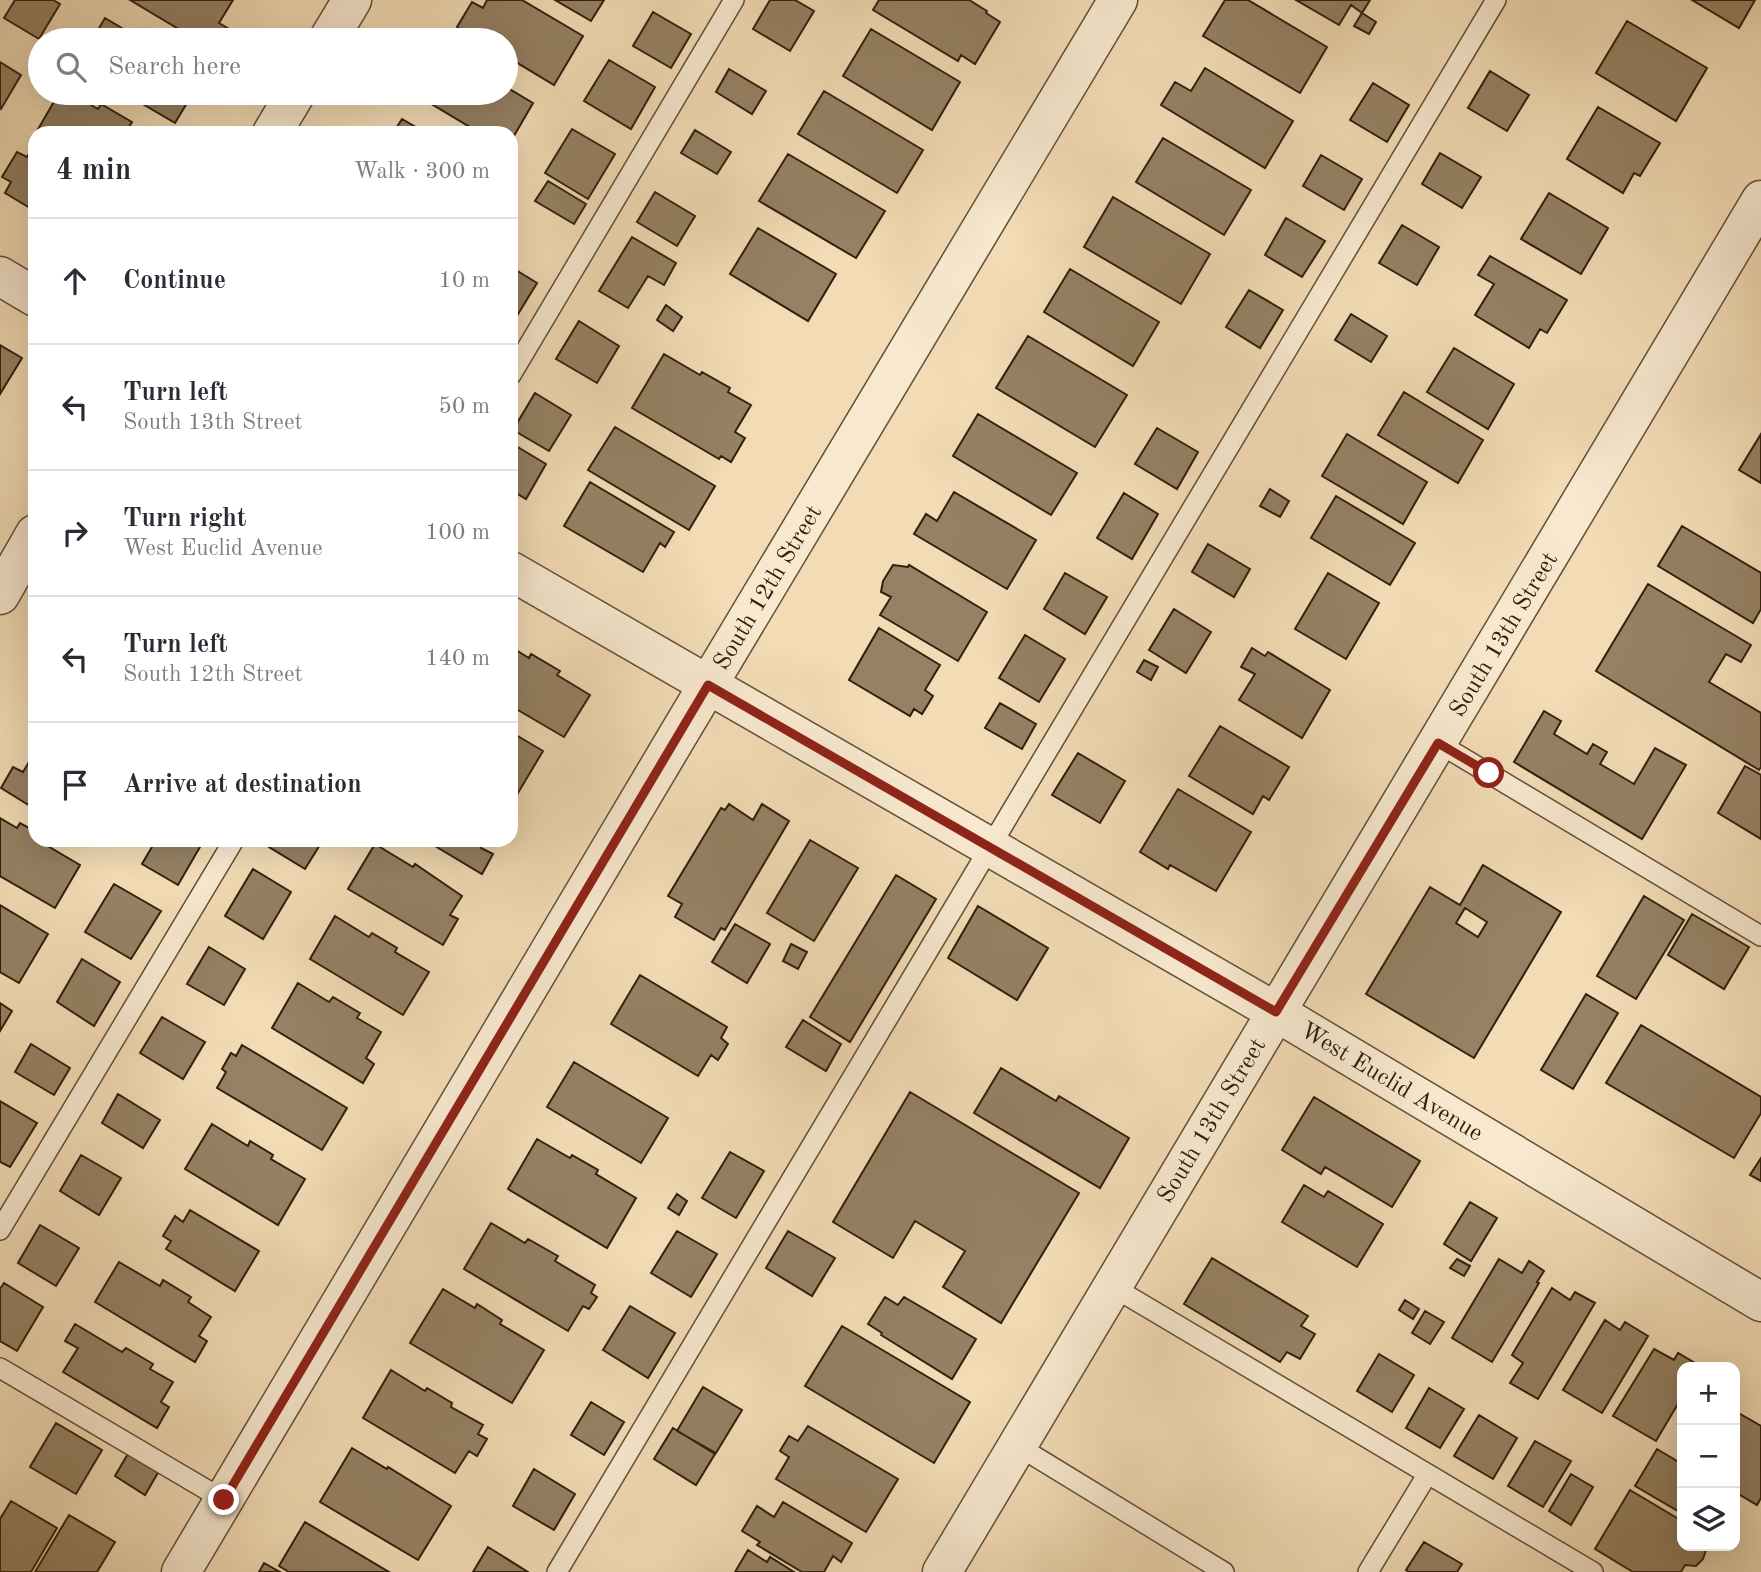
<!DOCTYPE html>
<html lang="en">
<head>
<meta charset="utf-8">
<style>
	:root { --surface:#fff; --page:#f7f7f7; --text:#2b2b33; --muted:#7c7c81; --line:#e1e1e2 }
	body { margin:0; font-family:"Old Standard TT",serif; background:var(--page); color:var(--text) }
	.controls { position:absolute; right:21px; bottom:21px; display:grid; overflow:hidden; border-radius:14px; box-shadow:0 7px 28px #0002 }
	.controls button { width:63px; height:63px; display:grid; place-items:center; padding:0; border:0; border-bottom:2px solid var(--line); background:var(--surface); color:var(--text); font:35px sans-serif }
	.stop { position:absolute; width:21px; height:21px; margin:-16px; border:5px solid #8f2418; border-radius:50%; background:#fff }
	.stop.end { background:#8f2418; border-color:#fff; box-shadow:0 2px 7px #0008 }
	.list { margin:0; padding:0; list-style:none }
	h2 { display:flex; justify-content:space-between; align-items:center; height:91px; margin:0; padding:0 28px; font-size:30px }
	h2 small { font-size:23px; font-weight:400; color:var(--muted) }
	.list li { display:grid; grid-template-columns:46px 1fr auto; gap:21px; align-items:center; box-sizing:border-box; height:126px; padding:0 28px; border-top:2px solid var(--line) }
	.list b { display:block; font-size:26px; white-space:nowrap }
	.list p { margin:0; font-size:23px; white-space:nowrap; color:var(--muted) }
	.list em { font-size:23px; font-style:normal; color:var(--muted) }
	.icon { flex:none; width:38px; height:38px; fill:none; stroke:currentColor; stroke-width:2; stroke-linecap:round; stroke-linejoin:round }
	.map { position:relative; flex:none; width:1761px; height:1572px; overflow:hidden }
	.search { position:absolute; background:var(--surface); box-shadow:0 7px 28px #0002; left:28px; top:28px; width:490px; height:77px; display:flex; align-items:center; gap:18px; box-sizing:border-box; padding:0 24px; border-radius:38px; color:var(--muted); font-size:26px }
	.panel { position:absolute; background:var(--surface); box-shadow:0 7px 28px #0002; left:28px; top:126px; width:490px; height:721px; border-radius:21px }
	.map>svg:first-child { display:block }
	.building { fill:#958164; stroke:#30200d; stroke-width:2; fill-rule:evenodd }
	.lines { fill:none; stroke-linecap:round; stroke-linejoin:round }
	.service-casing { stroke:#604f37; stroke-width:22 }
	.minor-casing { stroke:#604f37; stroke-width:41 }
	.tertiary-casing { stroke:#604f37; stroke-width:41 }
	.service { stroke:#f7e8cf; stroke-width:19 }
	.minor { stroke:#f7e8cf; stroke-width:38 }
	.tertiary { stroke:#f7e8cf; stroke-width:38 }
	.route { stroke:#8f2418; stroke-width:9 }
	.labels { text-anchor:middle; stroke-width:6; stroke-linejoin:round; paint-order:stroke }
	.street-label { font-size:24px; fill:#30200d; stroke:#f7e8cf }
</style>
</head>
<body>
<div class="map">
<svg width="1761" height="1572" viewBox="0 0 1761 1572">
	<rect width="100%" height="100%" fill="#f2dbb5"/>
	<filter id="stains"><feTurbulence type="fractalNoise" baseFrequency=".00286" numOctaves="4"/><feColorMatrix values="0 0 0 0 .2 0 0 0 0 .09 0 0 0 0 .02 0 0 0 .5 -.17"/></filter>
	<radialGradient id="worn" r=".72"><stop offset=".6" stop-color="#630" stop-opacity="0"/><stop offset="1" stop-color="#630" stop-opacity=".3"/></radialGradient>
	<path class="building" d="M15 0H53L60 4 39 39 4 18Z
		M130 0H233L219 23 231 30 225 40H197Z
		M487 0H522L583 36 554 85 506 56V40H479L457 27 472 2 483 8Z
		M555 0H604L591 21Z
		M770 0H795L814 11 790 51 753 29Z
		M879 0H969L987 11 986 13 1000 22 975 64 961 55 958 61 873 10Z
		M1225 0H1248L1327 47 1300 93 1203 36Z
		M1296 0H1370L1362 13 1351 5 1339 25Z
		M1692 0H1755L1739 28Z
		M653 12 691 34 671 68 633 46Z
		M1362 13 1376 22 1369 34 1354 26Z
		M105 18 142 40H92Z
		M1627 21 1707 68 1676 121 1596 73Z
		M871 29 960 82 932 130 843 76Z
		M609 60 655 87 631 129 584 101Z
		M0 62 21 75 1 109 0 108Z
		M1205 68 1293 121 1265 168 1161 105 1175 82 1191 91Z
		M729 69 766 91 752 114 716 92Z
		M1490 71 1529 95 1507 131 1468 108Z
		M1373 83 1409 105 1387 142 1350 120Z
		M506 87 533 103 511 141V133H480L413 93H506Z
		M824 91 923 150 897 193 798 134Z
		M59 93H70L98 109 101 104 132 122 129 127 138 133H40L37 131Z
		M124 93H193L175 123Z
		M1598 107 1660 143 1640 176 1634 173 1623 193 1567 159Z
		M402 119 426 133H393Z
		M572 129 615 154 588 199 545 173Z
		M695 130 731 152 717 174 681 153Z
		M1163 138 1251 190 1224 235 1136 182Z
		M31 150 35 152V211L5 193 11 182 2 177 17 152 27 157Z
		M1440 153 1481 177 1462 208 1422 184Z
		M788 154 885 211 856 258 759 201Z
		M1321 155 1362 179 1344 210 1303 186Z
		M548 181 586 204 574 224 535 201Z
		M655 192 695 216 677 246 637 222Z
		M1549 193 1608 228 1581 274 1521 239Z
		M1113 197 1210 254 1181 304 1084 247Z
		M1286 218 1325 241 1302 277 1265 255Z
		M1402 225 1439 247 1417 285 1379 263Z
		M758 228 836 274 808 321 730 274Z
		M632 237 676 263 664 285 648 276 628 308 599 291Z
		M1490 256 1567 300 1547 333 1540 329 1529 348 1475 315 1494 284 1478 275Z
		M511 267 537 283 512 324H511Z
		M1070 269 1159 322 1133 366 1044 312Z
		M1249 290 1283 310 1260 348 1226 327Z
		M666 305 682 317 673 331 657 320Z
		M1351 314 1387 336 1371 362 1335 340Z
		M579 321 619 346 597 383 556 359Z
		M1028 336 1127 395 1095 447 996 388Z
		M0 345 22 358 0 394Z
		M1454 348 1514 384 1488 429 1427 392Z
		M664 354 700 375 702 372 730 388 728 392 751 405 735 432 745 438 731 462 721 456 719 459 632 408Z
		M1404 392 1483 440 1458 483 1378 435Z
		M535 393 571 415 549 451 513 430Z
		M978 414 1077 473 1051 515 953 456Z
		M615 427 715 486 689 530 588 470Z
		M1157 428 1198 452 1177 489 1135 464Z
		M1347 434 1427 482 1403 524 1322 476Z
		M1761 434V483L1739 470Z
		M511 443 546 464 526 499 511 490Z
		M590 482 674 532 665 547 660 543 643 572 564 526Z
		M1270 489 1289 501 1280 517 1260 506Z
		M954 492 1036 540 1007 589 914 534 926 514 937 521Z
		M1124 493 1158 514 1132 559 1097 538Z
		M1336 496 1415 543 1390 585 1311 538Z
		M1682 526 1761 573V609L1753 623 1658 566Z
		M1208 544 1250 569 1234 597 1192 572Z
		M893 565 908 567 909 565 987 612 958 661 880 615 891 597 881 592 883 581Z
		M1065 573 1107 597 1085 634 1044 609Z
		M1328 573 1379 603 1346 659 1295 629Z
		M1648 584 1751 645 1741 662 1726 654 1709 682 1761 713V767L1759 770 1596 671Z
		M1174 609 1211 632 1186 673 1149 650Z
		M879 628 940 665 925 690 933 696 922 714 914 709 910 716 849 680Z
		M1025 635 1065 659 1039 702 999 678Z
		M511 647 529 658 531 654 560 671 557 675 590 695 564 737 511 706Z
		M1252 648 1265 656 1268 652 1330 690 1302 738 1239 700 1255 674 1241 667Z
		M1144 660 1158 667 1151 680 1137 672Z
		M1000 703 1036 724 1022 749 985 728Z
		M1544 711 1561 721 1554 734 1587 754 1593 744 1607 752 1600 764 1634 784 1655 748 1686 765 1642 839 1514 762Z
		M1220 726 1289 767 1269 800 1263 796 1253 814 1189 776Z
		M511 732 543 751 512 803 511 802Z
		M35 752V809L1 788 13 767 23 772Z
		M1078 753 1125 781 1100 823 1052 795Z
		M1745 766 1761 775V839L1718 813Z
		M1178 789 1251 832 1216 891 1170 865 1168 869 1140 852Z
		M729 804 753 820 762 804 789 821 725 930 721 928 714 940 675 917 682 904 668 896 721 808 725 810Z
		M0 818 17 828 20 823 35 831V840H43L41 842 80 865 55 908 0 876Z
		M156 840H187L200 847 178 885 142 864Z
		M272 840H323L305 869 269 847Z
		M425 840H486L481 848 493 854 482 874Z
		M810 840 858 868 814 941 767 913Z
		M375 844 413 867 415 864 462 896 450 915 458 919 443 945 348 889Z
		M1483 865 1561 912 1474 1058 1366 994 1430 887 1460 905ZM1465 908 1487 922 1478 937 1456 923Z
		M253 869 291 892 263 939 225 916Z
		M896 875 936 899 850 1042 810 1017Z
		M114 884 161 911 131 959 85 932Z
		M1644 896 1684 920 1636 999 1597 976Z
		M0 905 48 934 19 983 0 972Z
		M978 906 1048 948 1017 1000 948 958Z
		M1692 914 1749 947 1724 989 1668 955Z
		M335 916 369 937 372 933 397 948 395 952 429 972 403 1015 310 959Z
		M735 924 770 944 747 983 712 962Z
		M791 944 807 952 798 969 783 961Z
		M209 947 245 969 224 1005 187 984Z
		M82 959 120 982 94 1026 57 1002Z
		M640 975 727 1027 721 1038 728 1044 718 1060 711 1055 698 1076 611 1024Z
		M298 983 329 1002 333 997 360 1013 357 1018 381 1032 366 1058 374 1064 363 1083 272 1028Z
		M1586 994 1618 1013 1573 1089 1541 1070Z
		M0 1003 12 1011 0 1031Z
		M162 1017 205 1042 183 1079 140 1053Z
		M803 1020 841 1044 826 1071 786 1047Z
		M1641 1025 1761 1097V1113L1734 1158 1606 1083Z
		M31 1044 70 1068 54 1095 15 1072Z
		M242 1045 347 1108 322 1150 217 1088 226 1072 222 1069 231 1053 236 1056Z
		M574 1062 668 1118 641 1163 547 1107Z
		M1001 1068 1056 1101 1059 1096 1129 1138 1100 1188 974 1113Z
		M910 1092 1079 1193 1001 1323 943 1287 965 1251 915 1221 893 1258 833 1222Z
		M118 1094 160 1120 143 1148 102 1123Z
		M1314 1097 1420 1161 1392 1207 1325 1167 1321 1174 1282 1150Z
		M0 1101 37 1123 10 1167 0 1162Z
		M212 1124 248 1146 250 1141 273 1155 271 1159 305 1179 278 1225 185 1169Z
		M537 1139 570 1158 572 1155 598 1170 596 1174 636 1198 607 1248 508 1189Z
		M730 1152 764 1171 736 1218 702 1198Z
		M81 1155 121 1178 99 1215 60 1191Z
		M1761 1158V1181L1750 1175Z
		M1304 1185 1324 1197 1328 1191 1383 1224 1357 1267 1282 1222Z
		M677 1194 687 1201 679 1215 668 1208Z
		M1470 1202 1497 1218 1471 1261 1444 1244Z
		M190 1210 259 1251 235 1291 166 1249 171 1241 163 1236 175 1216 183 1222Z
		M491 1223 525 1243 528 1239 558 1256 555 1261 595 1285 591 1293 597 1297 589 1309 583 1306 568 1331 464 1269Z
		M40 1225 79 1248 56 1286 18 1263Z
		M677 1231 717 1254 691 1297 651 1273Z
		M788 1231 835 1258 812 1296 766 1268Z
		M1212 1258 1308 1316 1301 1326 1315 1334 1300 1359 1287 1352 1280 1362 1184 1304Z
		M1457 1259 1470 1266 1464 1276 1450 1268Z
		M1499 1259 1522 1273 1529 1261 1544 1271 1537 1282 1539 1283 1492 1362 1452 1338Z
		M119 1262 160 1286 163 1280 191 1297 188 1302 211 1317 199 1336 207 1341 195 1362 95 1302Z
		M4 1283 43 1307 17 1351 0 1341V1289Z
		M1552 1288 1570 1300 1575 1292 1595 1303 1538 1399 1510 1383 1523 1363 1512 1355Z
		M443 1289 475 1308 477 1304 502 1320 500 1324 544 1350 512 1403 410 1343Z
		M885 1297 898 1305 904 1297 976 1339 952 1379 881 1335 882 1333 868 1324Z
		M1405 1300 1419 1309 1413 1319 1399 1310Z
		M630 1306 675 1333 648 1378 603 1350Z
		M1425 1311 1444 1322 1430 1344 1412 1333Z
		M1605 1320 1620 1330 1625 1322 1648 1336 1602 1413 1563 1390Z
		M75 1324 122 1352 126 1348 153 1364 150 1369 173 1382 161 1402 169 1407 157 1428 63 1372 78 1348 65 1341Z
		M842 1326 970 1402 934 1463 805 1386Z
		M1654 1349 1674 1360 1678 1353 1700 1366 1682 1367V1397L1656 1441 1613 1416Z
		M1379 1354 1414 1375 1392 1412 1357 1391Z
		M391 1370 425 1391 427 1388 452 1403 451 1407 483 1425 478 1434 487 1439 477 1456 469 1451 455 1473 363 1418Z
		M703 1387 742 1410 716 1453 677 1431Z
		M1429 1388 1464 1409 1440 1448 1406 1428Z
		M591 1402 624 1422 604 1455 571 1435Z
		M1735 1411 1761 1426V1498L1757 1505 1735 1492Z
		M1479 1415 1517 1438 1493 1479 1454 1456Z
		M56 1423 102 1450 76 1494 30 1467Z
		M808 1426 898 1479 866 1532 776 1479 789 1457 780 1451 789 1436 798 1441Z
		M673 1428 715 1454 696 1485 654 1459Z
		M1535 1441 1571 1461 1543 1507 1508 1486Z
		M352 1448 387 1469 388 1467 451 1506 418 1560 320 1502Z
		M1657 1449 1682 1464V1503L1678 1511 1635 1486Z
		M129 1452 159 1471 145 1495 115 1476Z
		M534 1469 575 1494 554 1530 513 1506Z
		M1571 1474 1593 1487 1571 1525 1549 1511Z
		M1630 1490 1682 1521V1546H1704L1706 1550 1703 1559 1696 1566 1685 1565 1681 1572H1633L1595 1549Z
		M11 1501 57 1528 31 1572H0V1519Z
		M783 1502 852 1543 841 1562 833 1556 824 1572H802L757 1545 760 1542 742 1531 757 1506 774 1517Z
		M69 1515 115 1542 97 1572H35Z
		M305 1522 389 1572H289L279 1566Z
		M1424 1542 1462 1564 1457 1572H1409L1406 1570Z
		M488 1547 528 1572H473Z
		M748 1550 767 1562 770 1557 794 1572H735Z
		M264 1563 280 1572H259Z"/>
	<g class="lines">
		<g class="service-casing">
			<path id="service" d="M511 375 734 0
				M1438 743 1761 936
				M0 1230 234 840
				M1113 1287 1593 1572
				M0 1368 224 1500
				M1018 1446 1224 1572
				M557 1572 1496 0
				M1368 1572 1427 1475"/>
		</g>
		<g class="minor-casing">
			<path id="minor" d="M328 40 352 0
				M272 133 296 93
				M0 276 35 297
				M511 571 1276 1012 1761 1302
				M0 595 35 534
				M181 1572 681 730 1118 0"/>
		</g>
		<g class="tertiary-casing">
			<path id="tertiary" d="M942 1572 1761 200"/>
		</g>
		<use href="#service" class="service"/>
		<use href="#minor" class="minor"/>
		<use href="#tertiary" class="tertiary"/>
	</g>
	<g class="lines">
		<path class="route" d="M224 1500 708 685 1276 1012 1438 743 1489 773"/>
	</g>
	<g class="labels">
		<g class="street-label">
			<text transform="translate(767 587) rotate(-59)" y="8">South 12th Street</text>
			<text transform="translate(1503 634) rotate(-59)" y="8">South 13th Street</text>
			<text transform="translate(1392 1081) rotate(31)" y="8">West Euclid Avenue</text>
			<text transform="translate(1211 1120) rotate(-59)" y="8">South 13th Street</text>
		</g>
	</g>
	<rect width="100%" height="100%" filter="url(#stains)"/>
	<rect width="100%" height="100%" fill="url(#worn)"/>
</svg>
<div class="controls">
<button>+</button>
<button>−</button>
<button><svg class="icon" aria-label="layers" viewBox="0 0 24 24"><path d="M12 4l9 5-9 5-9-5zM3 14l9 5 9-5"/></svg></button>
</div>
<div class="stop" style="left:1489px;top:773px"></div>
<div class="stop end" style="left:224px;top:1500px"></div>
<div class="search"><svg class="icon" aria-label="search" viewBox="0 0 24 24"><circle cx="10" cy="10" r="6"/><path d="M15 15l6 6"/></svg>Search here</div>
<section class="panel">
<h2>4 min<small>Walk · 300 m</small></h2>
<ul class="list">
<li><svg class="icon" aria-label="ahead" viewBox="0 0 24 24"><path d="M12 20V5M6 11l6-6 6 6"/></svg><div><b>Continue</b></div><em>10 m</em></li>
<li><svg class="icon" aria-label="left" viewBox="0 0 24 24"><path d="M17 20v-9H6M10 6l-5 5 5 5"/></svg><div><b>Turn left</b><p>South 13th Street</p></div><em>50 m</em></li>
<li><svg class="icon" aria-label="right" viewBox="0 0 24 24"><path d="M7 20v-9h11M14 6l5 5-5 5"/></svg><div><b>Turn right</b><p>West Euclid Avenue</p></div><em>100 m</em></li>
<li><svg class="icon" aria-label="left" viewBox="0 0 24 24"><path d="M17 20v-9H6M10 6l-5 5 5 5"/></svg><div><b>Turn left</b><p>South 12th Street</p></div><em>140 m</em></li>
<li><svg class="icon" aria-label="arrive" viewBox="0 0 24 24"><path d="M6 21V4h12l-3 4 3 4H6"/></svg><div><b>Arrive at destination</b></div></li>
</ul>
</section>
</div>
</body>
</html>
